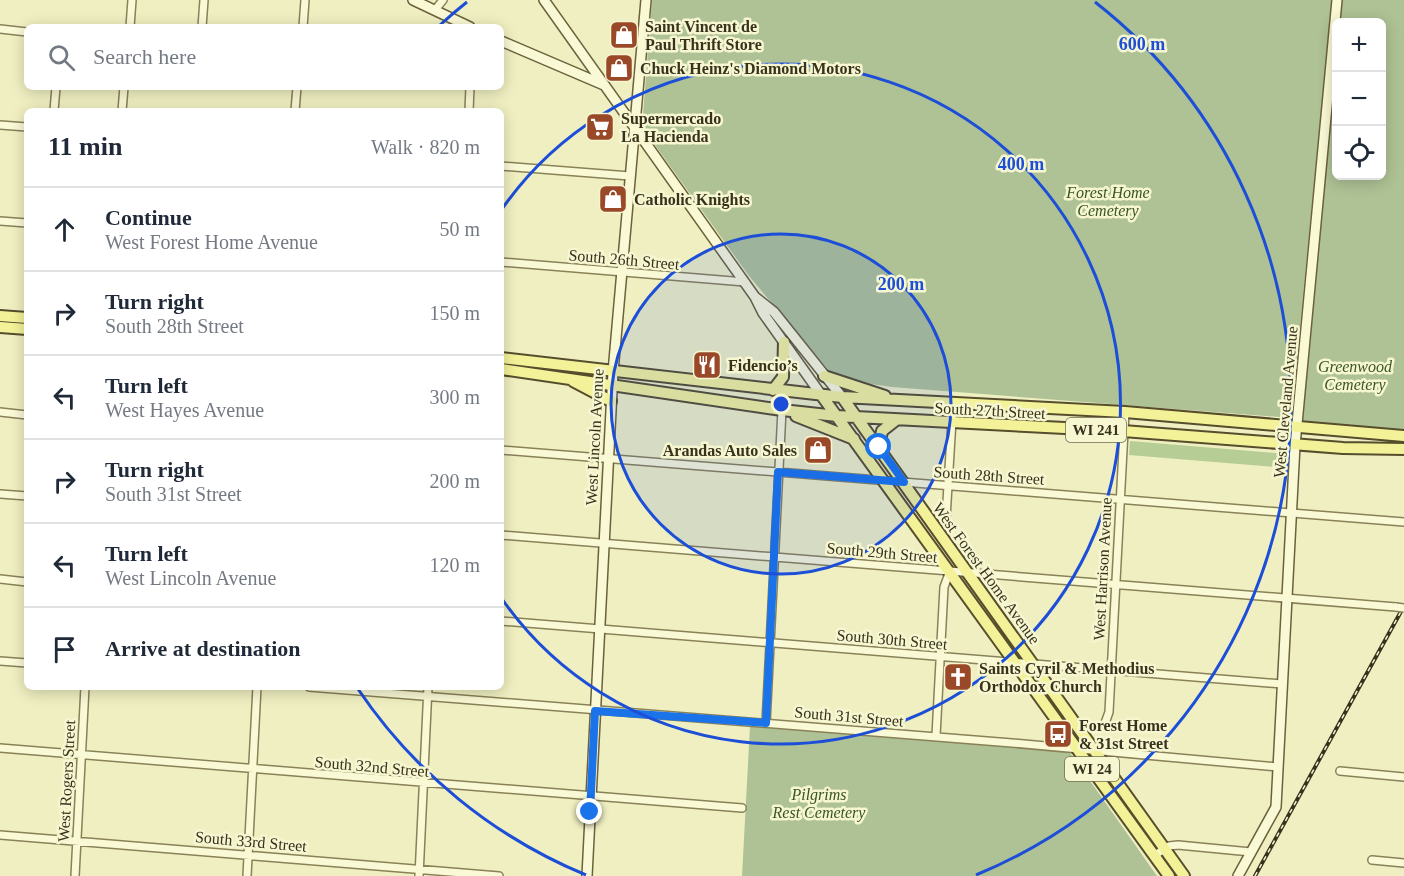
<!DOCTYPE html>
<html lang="en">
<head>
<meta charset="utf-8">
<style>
	:root { --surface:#fff; --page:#f6f6f7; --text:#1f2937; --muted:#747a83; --line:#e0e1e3 }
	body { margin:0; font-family:"Times New Roman",serif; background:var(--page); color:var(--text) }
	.controls { position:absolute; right:18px; top:18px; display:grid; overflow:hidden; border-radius:9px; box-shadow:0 3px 15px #0003 }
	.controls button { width:54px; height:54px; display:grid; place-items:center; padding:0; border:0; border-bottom:2px solid var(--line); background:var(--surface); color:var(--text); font:30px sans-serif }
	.stop { position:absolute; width:18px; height:18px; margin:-14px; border:4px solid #1a73e8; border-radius:50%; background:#fff }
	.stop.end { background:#1a73e8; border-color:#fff; box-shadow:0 2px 6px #0008 }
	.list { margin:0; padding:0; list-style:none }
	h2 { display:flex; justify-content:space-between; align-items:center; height:78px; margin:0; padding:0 24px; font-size:26px }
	h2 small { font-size:20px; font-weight:400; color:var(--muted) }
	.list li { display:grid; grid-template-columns:39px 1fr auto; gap:18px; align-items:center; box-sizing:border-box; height:84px; padding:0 24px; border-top:2px solid var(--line) }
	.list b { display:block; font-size:22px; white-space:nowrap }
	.list p { margin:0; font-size:20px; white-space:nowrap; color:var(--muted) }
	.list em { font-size:20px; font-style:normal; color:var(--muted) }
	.icon { flex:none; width:33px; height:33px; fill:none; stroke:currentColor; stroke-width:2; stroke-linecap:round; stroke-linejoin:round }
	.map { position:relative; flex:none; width:1404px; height:876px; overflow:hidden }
	.search { position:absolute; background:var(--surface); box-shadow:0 3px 15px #0003; left:24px; top:24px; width:480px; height:66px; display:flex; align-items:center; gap:15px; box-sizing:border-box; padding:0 21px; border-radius:9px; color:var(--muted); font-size:22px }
	.panel { position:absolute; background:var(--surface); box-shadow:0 3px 15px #0003; left:24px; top:108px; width:480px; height:582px; border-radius:9px }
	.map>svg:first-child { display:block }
	.green { fill:#b6cd95 }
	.cemetery { fill:#afc295 }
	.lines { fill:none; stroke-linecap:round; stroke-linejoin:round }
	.street-casing { stroke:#898158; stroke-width:10 }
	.secondary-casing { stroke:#6b613c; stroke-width:12 }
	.primary-casing { stroke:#564d2d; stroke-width:14 }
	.street { stroke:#f9f9d5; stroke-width:7 }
	.secondary { stroke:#f9f9d5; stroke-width:9 }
	.primary { stroke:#f3f298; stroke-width:10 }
	.rail-casing { stroke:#38321d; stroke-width:4 }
	.rail { stroke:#f6f6d1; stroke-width:1.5; stroke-dasharray:4.5; stroke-linecap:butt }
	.street-bridge-casing { stroke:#898158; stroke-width:10; stroke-linecap:butt }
	.street-bridge { stroke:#f9f9d5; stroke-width:7 }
	.route { stroke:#1a73e8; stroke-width:8 }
	.ring { fill:none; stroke:#1d4ed8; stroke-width:3 }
	.labels { text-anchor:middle; stroke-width:5; stroke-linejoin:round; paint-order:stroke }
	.shield { fill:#f6f6d1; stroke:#716d53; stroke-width:1.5 }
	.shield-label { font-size:15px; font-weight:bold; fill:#38321d }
	.poi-label { font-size:16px; font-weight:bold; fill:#38321d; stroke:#f6f6d1; text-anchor:start }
	.park-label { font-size:16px; font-style:italic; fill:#395523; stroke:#f6f6d1 }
	.street-label { font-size:16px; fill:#38321d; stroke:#f6f6d1 }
	.centre { fill:#1d4ed8; stroke:#f6f6d1; stroke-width:3 }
	.ring-label { font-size:18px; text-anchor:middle; font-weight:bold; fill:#1d4ed8; stroke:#f6f6d1; stroke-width:5; stroke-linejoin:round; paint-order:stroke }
</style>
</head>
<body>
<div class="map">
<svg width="1404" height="876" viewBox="0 0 1404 876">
	<rect width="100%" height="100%" fill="#efefc1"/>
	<path class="green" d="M1130 441 1287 454V468L1129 455Z"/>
	<path class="cemetery" d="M652 0H1332L1291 418 892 387 836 379 749 276 642 127Z
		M1341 0H1404V430L1307 423 1302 420 1336 49V176H1382V22H1339Z
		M750 726 1069 751 1157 876H742Z"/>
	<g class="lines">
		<g class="street-casing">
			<path id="street" d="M435 10 443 0
				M130 27 132 0
				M202 27 204 0
				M303 27 305 0
				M0 29 27 32
				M54 111 56 87
				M122 111 124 87
				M295 111 297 87
				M469 111 470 87
				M0 125 27 127
				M501 166 630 176
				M0 221 27 223
				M501 262 745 282
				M0 412 27 415
				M501 450 1404 522
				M0 494 27 496
				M946 518 953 404
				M501 535 1396 607
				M0 579 27 582
				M501 621 1282 684
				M0 661 27 663
				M309 687 1012 743 1278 767
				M766 723 782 410
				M1104 726 1109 712 1125 412
				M936 736 944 587 950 571
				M0 748 742 808
				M1340 771 1404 777
				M0 835 499 876
				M1155 855 1169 846 1178 845 1251 852
				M1372 860 1404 863
				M75 876 85 687
				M247 876 257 687
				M419 876 428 687"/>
		</g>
		<g class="secondary-casing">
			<path id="secondary" d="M413 0 470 27
				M544 0 755 297 763 313 822 396
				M501 41 604 85
				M755 297 774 312 842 397
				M587 876 613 372 646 0
				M1238 876 1276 807 1295 445 1337 0"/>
		</g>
		<g class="primary-casing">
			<path id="primary" d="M0 316 27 318
				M0 327 27 329
				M501 358 842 397 1125 412 1404 436
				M501 369 782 410 837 416 1123 431 1343 448 1404 449
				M824 376 885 396
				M573 381 611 401
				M773 390 783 377 784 342
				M822 396 1169 876
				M842 397 1184 876
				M796 416 854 439
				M879 447 882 431 896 420"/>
		</g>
		<use href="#street" class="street"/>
		<use href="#secondary" class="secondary"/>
		<use href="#primary" class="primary"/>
		<g class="rail-casing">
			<path id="rail" d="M1255 876 1404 606"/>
		</g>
		<use href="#rail" class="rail"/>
		<g class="street-bridge-casing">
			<path id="street-bridge" d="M1396 607 1404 608"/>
		</g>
		<use href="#street-bridge" class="street-bridge"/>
	</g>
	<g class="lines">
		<path class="route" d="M590 812 595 711 766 723 778 472 904 482 879 447"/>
	</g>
	<circle cx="781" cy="404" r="170" fill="#1d4ed8" fill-opacity=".12"/>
	<g class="ring">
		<circle cx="781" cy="404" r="170"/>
		<path d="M502 209A340 340 0 1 1 502 599"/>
		<path d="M586 875A510 510 0 0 1 358 689M440 25A510 510 0 0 1 467 2M1095 2A510 510 0 0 1 976 875"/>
	</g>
	<defs>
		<g id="shop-square" transform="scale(1.5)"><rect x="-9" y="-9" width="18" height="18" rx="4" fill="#994927" stroke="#f6f6d1"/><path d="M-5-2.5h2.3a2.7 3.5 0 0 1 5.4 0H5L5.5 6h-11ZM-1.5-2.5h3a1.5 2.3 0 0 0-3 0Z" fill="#fff"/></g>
		<g id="supermarket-square" transform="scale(1.5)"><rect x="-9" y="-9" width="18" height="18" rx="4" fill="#994927" stroke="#f6f6d1"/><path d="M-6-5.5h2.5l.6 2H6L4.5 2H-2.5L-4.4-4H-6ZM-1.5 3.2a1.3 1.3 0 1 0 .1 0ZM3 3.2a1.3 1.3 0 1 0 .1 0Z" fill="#fff"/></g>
		<g id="restaurant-square" transform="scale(1.5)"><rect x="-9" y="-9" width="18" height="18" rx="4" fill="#994927" stroke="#f6f6d1"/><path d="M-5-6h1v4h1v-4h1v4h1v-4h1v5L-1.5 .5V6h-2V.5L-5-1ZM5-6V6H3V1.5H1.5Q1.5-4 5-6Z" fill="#fff"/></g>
		<g id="church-square" transform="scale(1.5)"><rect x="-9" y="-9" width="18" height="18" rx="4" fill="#994927" stroke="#f6f6d1"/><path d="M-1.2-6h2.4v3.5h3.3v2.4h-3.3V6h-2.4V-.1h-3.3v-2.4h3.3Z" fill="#fff"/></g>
		<g id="bus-square" transform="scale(1.5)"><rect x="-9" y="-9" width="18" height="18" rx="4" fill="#994927" stroke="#f6f6d1"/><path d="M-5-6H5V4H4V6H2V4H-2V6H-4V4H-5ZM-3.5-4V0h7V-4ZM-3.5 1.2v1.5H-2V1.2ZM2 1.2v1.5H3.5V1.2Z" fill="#fff"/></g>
	</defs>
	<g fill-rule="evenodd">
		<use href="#shop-square" x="624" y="35"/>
		<use href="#shop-square" x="619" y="68"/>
		<use href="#supermarket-square" x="600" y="127"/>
		<use href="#shop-square" x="613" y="199"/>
		<use href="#restaurant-square" x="707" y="365"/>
		<use href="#shop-square" x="818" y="450"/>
		<use href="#church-square" x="958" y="677"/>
		<use href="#bus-square" x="1058" y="734"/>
	</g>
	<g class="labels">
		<g class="shield">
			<rect x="1066" y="418" width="60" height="24" rx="4.5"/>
			<rect x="1065" y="757" width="54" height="24" rx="4.5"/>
		</g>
		<g class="shield-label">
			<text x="1096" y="435">WI 241</text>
			<text x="1092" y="774">WI 24</text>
		</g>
		<g class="poi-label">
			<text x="645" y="32">Saint Vincent de<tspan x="645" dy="18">Paul Thrift Store</tspan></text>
			<text x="640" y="74">Chuck Heinz's Diamond Motors</text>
			<text x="621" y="124">Supermercado<tspan x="621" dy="18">La Hacienda</tspan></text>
			<text x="634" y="205">Catholic Knights</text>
			<text x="728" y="371">Fidencio’s</text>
			<text x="797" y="456" text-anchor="end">Arandas Auto Sales</text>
			<text x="979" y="674">Saints Cyril &amp; Methodius<tspan x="979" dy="18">Orthodox Church</tspan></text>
			<text x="1079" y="731">Forest Home<tspan x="1079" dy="18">&amp; 31st Street</tspan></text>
		</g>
		<g class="park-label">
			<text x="1108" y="198">Forest Home<tspan x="1108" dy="18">Cemetery</tspan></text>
			<text x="1355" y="372">Greenwood<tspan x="1355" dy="18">Cemetery</tspan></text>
			<text x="819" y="800">Pilgrims<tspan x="819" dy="18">Rest Cemetery</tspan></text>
		</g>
		<g class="street-label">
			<text transform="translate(624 259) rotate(5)" y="6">South 26th Street</text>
			<text transform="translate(1285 402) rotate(-85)" y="6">West Cleveland Avenue</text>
			<text transform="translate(990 410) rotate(3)" y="6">South 27th Street</text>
			<text transform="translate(594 437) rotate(-87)" y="6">West Lincoln Avenue</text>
			<text transform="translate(989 475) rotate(4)" y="6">South 28th Street</text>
			<text transform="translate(882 552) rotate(5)" y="6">South 29th Street</text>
			<text transform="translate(1102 569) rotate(-87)" y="6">West Harrison Avenue</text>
			<text transform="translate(987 573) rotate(54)" y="6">West Forest Home Avenue</text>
			<text transform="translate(892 639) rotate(5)" y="6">South 30th Street</text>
			<text transform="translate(849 716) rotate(5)" y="6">South 31st Street</text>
			<text transform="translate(372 766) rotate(5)" y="6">South 32nd Street</text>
			<text transform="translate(66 781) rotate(-87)" y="6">West Rogers Street</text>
			<text transform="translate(251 841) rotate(5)" y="6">South 33rd Street</text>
		</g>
	</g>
	<circle cx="781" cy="404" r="9" class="centre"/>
	<g class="ring-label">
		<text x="1142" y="50">600 m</text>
		<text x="1021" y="170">400 m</text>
		<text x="901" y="290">200 m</text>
	</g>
</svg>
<div class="controls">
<button>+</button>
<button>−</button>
<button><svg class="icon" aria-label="locate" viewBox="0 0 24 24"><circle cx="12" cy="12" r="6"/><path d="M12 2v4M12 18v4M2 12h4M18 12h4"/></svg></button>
</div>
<div class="stop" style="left:879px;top:447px"></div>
<div class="stop end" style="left:590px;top:812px"></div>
<div class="search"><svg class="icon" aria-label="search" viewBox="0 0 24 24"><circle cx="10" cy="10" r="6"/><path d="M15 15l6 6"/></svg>Search here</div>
<section class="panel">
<h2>11 min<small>Walk · 820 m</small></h2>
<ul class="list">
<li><svg class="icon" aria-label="ahead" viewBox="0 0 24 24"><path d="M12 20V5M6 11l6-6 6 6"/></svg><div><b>Continue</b><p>West Forest Home Avenue</p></div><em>50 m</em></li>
<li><svg class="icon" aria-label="right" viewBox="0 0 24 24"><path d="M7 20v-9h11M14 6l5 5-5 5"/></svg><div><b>Turn right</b><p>South 28th Street</p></div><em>150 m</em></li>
<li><svg class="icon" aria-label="left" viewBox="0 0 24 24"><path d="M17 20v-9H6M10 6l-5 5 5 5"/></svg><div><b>Turn left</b><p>West Hayes Avenue</p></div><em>300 m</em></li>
<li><svg class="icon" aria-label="right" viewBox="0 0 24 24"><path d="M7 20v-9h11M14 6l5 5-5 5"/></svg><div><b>Turn right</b><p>South 31st Street</p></div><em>200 m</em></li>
<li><svg class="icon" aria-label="left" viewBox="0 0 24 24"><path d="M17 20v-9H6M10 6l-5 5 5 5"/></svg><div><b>Turn left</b><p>West Lincoln Avenue</p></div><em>120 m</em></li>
<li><svg class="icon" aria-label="arrive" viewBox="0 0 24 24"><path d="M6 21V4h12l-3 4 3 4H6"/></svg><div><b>Arrive at destination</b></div></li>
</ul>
</section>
</div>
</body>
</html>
